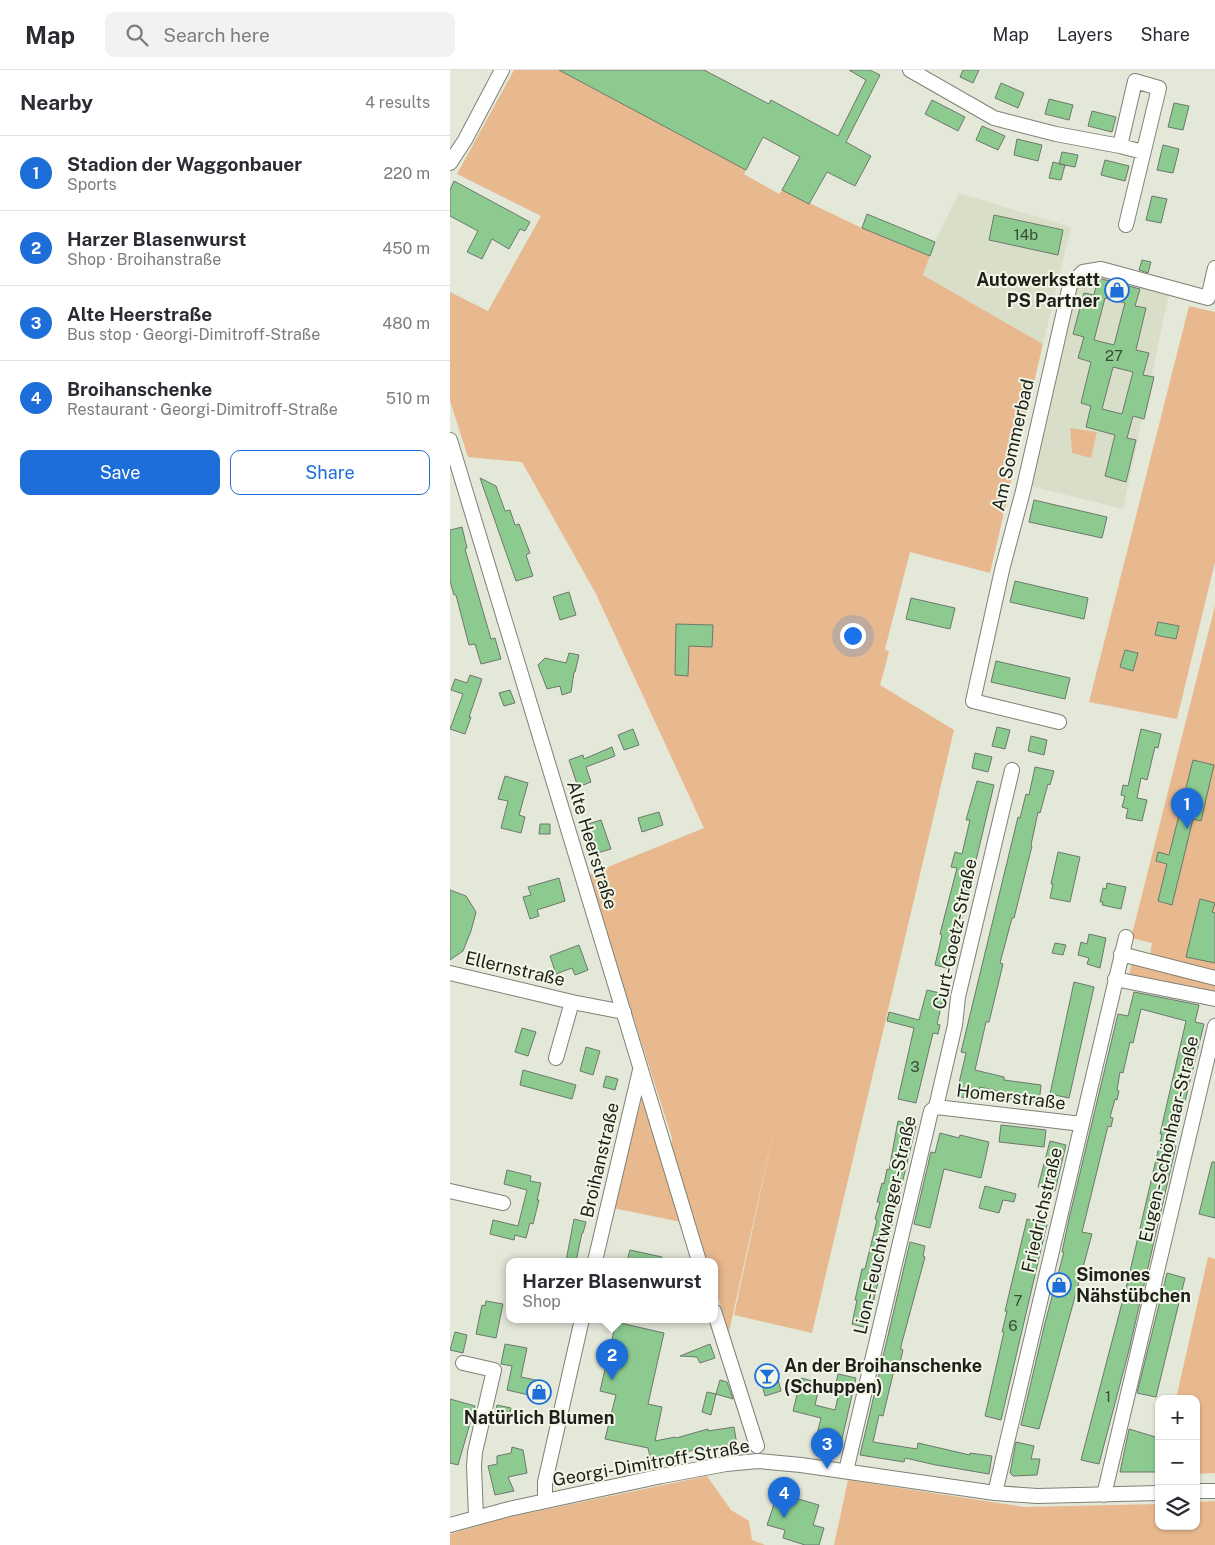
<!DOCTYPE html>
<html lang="en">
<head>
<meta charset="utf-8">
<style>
	:root { --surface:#fff; --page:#f2f2f3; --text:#2b2b33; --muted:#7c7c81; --line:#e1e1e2; --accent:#1e6ed9 }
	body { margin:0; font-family:"Public Sans",sans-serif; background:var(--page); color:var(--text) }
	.controls { position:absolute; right:15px; bottom:15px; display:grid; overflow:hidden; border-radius:10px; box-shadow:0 1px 4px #0004 }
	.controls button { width:45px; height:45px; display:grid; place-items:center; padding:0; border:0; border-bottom:1px solid var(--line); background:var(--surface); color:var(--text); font:25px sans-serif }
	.you { position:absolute; left:402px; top:565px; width:18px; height:18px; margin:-12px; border:4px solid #fff; border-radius:50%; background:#1a73e8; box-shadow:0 0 0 8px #1a73e833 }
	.badge { display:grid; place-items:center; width:32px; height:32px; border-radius:50%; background:var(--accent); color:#fff; font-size:16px; font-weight:700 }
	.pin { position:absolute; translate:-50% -41px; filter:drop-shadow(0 1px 2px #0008) }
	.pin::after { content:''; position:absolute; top:26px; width:18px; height:15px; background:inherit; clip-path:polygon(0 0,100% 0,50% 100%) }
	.popup { position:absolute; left:56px; top:1188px; width:212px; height:65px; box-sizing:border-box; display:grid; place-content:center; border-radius:10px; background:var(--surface); filter:drop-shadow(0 1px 4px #0005); font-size:16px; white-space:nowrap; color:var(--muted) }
	.popup b { font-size:19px; color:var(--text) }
	.popup::after { content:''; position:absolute; left:50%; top:100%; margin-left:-10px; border:10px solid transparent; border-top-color:var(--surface) }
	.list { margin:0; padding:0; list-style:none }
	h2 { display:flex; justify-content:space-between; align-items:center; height:65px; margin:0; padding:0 20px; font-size:21px }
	h2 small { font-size:16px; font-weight:400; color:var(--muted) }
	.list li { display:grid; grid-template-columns:32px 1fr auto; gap:15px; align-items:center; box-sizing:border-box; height:75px; padding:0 20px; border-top:1px solid var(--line) }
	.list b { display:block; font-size:19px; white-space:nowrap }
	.list p { margin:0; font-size:16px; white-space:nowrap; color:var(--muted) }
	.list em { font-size:16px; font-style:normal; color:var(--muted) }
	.actions { display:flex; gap:10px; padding:15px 20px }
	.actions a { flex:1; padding:11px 0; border:1px solid var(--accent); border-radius:10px; text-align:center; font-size:18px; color:var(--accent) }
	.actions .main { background:var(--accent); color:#fff }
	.icon { flex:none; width:28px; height:28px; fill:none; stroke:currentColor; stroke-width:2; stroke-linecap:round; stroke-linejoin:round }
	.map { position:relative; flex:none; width:765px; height:1475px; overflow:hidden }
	header { display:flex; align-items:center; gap:30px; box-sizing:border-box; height:70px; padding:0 25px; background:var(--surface); border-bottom:1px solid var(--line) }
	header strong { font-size:24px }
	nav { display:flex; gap:28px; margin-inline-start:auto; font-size:18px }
	.search { width:350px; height:45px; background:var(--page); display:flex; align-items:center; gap:12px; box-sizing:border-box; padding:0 18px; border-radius:10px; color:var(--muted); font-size:19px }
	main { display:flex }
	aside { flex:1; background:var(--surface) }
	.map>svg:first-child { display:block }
	.built { fill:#d8dec8 }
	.green { fill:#e8b98f }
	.building { fill:#8cca90; stroke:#6d786d; fill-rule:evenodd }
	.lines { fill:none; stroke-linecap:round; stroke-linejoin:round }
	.minor-casing { stroke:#7e8174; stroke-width:16 }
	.minor { stroke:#fff; stroke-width:14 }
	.labels { text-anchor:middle; stroke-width:4; stroke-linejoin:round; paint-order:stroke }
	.number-label { font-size:15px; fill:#3a4a38 }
	.poi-label { font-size:18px; font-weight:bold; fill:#1e201a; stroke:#f2f6e7; text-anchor:start }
	.street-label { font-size:18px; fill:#1e201a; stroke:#f2f6e7 }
</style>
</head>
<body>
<header>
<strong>Map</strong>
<div class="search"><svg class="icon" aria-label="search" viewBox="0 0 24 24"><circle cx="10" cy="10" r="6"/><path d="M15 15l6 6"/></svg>Search here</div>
<nav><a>Map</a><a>Layers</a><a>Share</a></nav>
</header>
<main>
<aside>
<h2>Nearby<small>4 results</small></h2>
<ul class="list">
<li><span class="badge">1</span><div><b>Stadion der Waggonbauer</b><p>Sports</p></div><em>220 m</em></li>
<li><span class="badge">2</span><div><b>Harzer Blasenwurst</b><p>Shop · Broihanstraße</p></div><em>450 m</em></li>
<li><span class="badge">3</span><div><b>Alte Heerstraße</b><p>Bus stop · Georgi-Dimitroff-Straße</p></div><em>480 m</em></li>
<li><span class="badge">4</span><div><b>Broihanschenke</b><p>Restaurant · Georgi-Dimitroff-Straße</p></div><em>510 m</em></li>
</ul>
<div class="actions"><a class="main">Save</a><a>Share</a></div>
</aside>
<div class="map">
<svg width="765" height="1475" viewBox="0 0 765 1475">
	<rect width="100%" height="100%" fill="#e4e8d9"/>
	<path class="built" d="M509 122 508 123 621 157 593 274 473 205 485 172Z
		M647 202 719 224 673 439 580 416 625 218 633 206Z"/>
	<path class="green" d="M64 0H109L296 100 294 104 329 124 332 120 412 158 480 186 473 205 593 274 540 503 460 482 435 579 439 582 430 615 504 660 362 1263 284 1245 328 1041 279 1262 265 1218 264 1191H256L221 1080 222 1068 138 805 254 758 146 524 72 392 18 387 0 331V222L38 241 91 146 7 104Z
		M739 236 765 242V492L727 649 639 632Z
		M620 358 647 362 641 388 622 383Z
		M765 536V903L700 885 702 873 681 868Z
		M683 888 765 909V928L678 909Z
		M192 1028 231 1152 163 1138Z
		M758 1187 765 1189V1403L746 1404V1329H726Z
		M257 1406 281 1440 299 1451 302 1470 315 1475H0V1464L54 1448Z
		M398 1410 574 1437 709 1434V1456H746V1432L765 1431V1475H384Z"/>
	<path class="building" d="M109 0H254L319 34 321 30 388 66 416 10 399 0H420L430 5 396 72 421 86 405 116 377 102 359 134 332 120 350 87 313 67 296 100Z
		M513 0H529L523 13 510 7Z
		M551 13 574 23 568 38 545 28Z
		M599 29 623 35 619 50 595 44Z
		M482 30 515 47 508 61 475 44Z
		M724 33 739 36 733 60 718 57Z
		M642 41 666 47 662 62 638 56Z
		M532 56 555 66 548 80 526 70Z
		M567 69 592 75 588 91 564 85Z
		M713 75 729 79 723 103 707 100Z
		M612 82 628 85 625 97 609 94Z
		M655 90 679 96 675 111 651 105Z
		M603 92 615 95 611 110 599 108Z
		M4 111 80 152 75 161 70 159 59 179 42 169 32 189 17 182 28 161 0 146V120Z
		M702 126 717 129 711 153 696 150Z
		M417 144 485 172 480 186 412 158Z
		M544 145 613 160 608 185 539 170Z
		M692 190 701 192 698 203 689 200Z
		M648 208 690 219 685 236 696 238 686 280 699 283 693 305 704 307 694 349 683 346 677 368 686 370 676 412 655 406 665 365 636 357 641 336 631 333 641 292 628 288 634 267 623 264 634 223 644 225ZM655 228 675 233 664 275 644 270ZM663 297 683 302 672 344 652 339Z
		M30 408 46 416 55 441 60 440 65 455 69 454 80 483 76 485 83 506 66 511Z
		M584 430 657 447 652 468 579 452Z
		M12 457 17 478 15 479 41 569 45 568 51 589 31 594 25 574 19 575 6 525H4L0 511V460Z
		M565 511 638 528 634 549 560 532Z
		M119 522 126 545 110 550 103 527Z
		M461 528 505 538 500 559 456 549Z
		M708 552 729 556 726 569 705 565Z
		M226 554 263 555 262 577 239 576 238 606 225 605Z
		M675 580 688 583 683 601 670 597Z
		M119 583 129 585 125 602H124L121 622 112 625 110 616 97 619 88 595 95 588 116 593Z
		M546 591 620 608 615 629 541 612Z
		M20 605 32 609 19 647H21L15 664 0 659 13 624 1 620 5 609 17 613Z
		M60 620 65 633 54 636 49 623Z
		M547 657 560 660 555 679 542 676Z
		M183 659 189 675 174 680 168 665Z
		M691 659 711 664 708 678 705 677 697 710 691 708 687 728 697 730 692 751 676 748 678 739 672 737 675 726 671 725 673 715 678 716Z
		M581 666 597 670 594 685 578 681Z
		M162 677 165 686 136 697 141 712 128 717 119 690 133 685 134 689Z
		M525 683 542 687 538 702 522 698Z
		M743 690 764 695 751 751 743 749 722 835 708 831 717 794 706 791 708 782 719 785Z
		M585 697 604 701 600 715 598 714 590 743 588 742 581 775 582 776 564 848H562L550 893 553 894 548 915 539 952H536L525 1000 554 1007V1010L591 1015 589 1033 559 1029 560 1024 530 1017 527 1030 506 1026 516 983 511 982 568 747 570 748 576 724 579 725Z
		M55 706 78 713 69 745 75 747 71 763 51 758 58 731 48 729Z
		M527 711 544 715 500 899 485 895 492 865 490 864 507 798 501 797 505 782 512 784 520 750H516Z
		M209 742 213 755 192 762 188 748Z
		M151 750 161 779 147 783 138 754Z
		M90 754H100V764H89Z
		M608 782 630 787 620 832 600 828 603 814H601Z
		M109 808 115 831 87 840 89 846 80 849 73 827 81 825 78 817Z
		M657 813 676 817 671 839 652 835 653 832H650L653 818 656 819Z
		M0 820 16 826 26 842 21 861 13 881 0 890Z
		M750 829 765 833 762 842 765 843V893L736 887Z
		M639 864 656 868 650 898 637 894 639 888 628 885 631 872 637 874Z
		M605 873 616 875 613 885 602 883Z
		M129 875 138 900 125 905 122 898 106 904 100 886Z
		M624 912 644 917 619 1028 600 1024Z
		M477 920 494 924 487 954 490 955 488 964 483 963 466 1033 448 1029 464 958 437 951 439 942 469 950Z
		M684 922 749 935 745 952 754 954 724 1076H726L679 1280 649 1394 631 1390 678 1210 712 1064H710L736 951 691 939 683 973 680 972 673 1003 670 1002 667 1020 669 1021 667 1030 665 1029 660 1047 663 1048 661 1057 658 1056 632 1162 642 1164 589 1359 571 1355 595 1253 614 1182H612L619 1149 668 944 678 946Z
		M72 958 86 962 78 986 65 982Z
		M136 977 150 981 143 1005 130 1001Z
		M73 1000 126 1015 122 1029 70 1015Z
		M156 1006 168 1009 165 1020 153 1017Z
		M448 1051 466 1056 417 1258 402 1254 407 1230H405L412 1199H415L427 1150 425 1149 430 1132H427L432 1113 434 1114 437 1099 439 1100Z
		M551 1055 596 1060 594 1077 549 1072Z
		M490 1063 509 1068 510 1065 539 1072 531 1108 494 1099 480 1158 464 1154 481 1082 485 1083Z
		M600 1071 616 1075 605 1121 588 1117Z
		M762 1092H765V1148L749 1144Z
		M57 1100 81 1106 80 1111 91 1113 87 1130H89L83 1154 80 1153 76 1168 65 1165 64 1170 40 1164 43 1150 68 1156 77 1120 54 1114Z
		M535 1116 566 1124 564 1132 553 1130 549 1143 529 1138Z
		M124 1149 136 1152 133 1163H132L126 1191H116Z
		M577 1149 597 1154 551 1350 535 1346 554 1262H552L557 1241H555Z
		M460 1172 475 1176 473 1186 475 1187 451 1276V1279L453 1280 449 1297 445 1296 433 1346 429 1345 423 1372 467 1379 468 1373 520 1385V1383L542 1386 539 1404 486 1395 455 1388 454 1392 410 1385Z
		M180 1180 212 1187V1191H177Z
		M717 1203 735 1208 706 1327 687 1323Z
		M36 1231 53 1234 46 1268 26 1264 32 1235 35 1236Z
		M166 1252 214 1263 198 1334 212 1337 205 1371 225 1367 226 1368 258 1359V1361L284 1357 287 1375 260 1378 259 1376 201 1391 198 1378 155 1369 166 1325 150 1321Z
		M5 1262 17 1265 13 1283 0 1280Z
		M55 1274 77 1278 71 1307 95 1312 92 1328 57 1320 62 1296 51 1294Z
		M260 1274 265 1288 250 1293 247 1287 230 1286Z
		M325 1298 331 1321 315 1326 309 1303Z
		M388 1304 406 1308 389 1382 364 1377 371 1348 343 1341 351 1308 370 1313 365 1335 385 1340 391 1314 386 1313Z
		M270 1310 277 1312 283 1329 266 1324Z
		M257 1322 266 1324 261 1345 252 1342Z
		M0 1329 25 1336 8 1395 0 1393Z
		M47 1335 61 1338 57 1354 43 1351Z
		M679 1359 709 1368V1402H670Z
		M566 1372 584 1376 581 1389H590L587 1405 563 1406 560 1403Z
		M62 1377 73 1380 77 1403 58 1407 64 1421 45 1425 38 1396 47 1394V1386L61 1383Z
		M328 1423 369 1435 363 1455 374 1458 369 1475H355L333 1468 335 1460 317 1455Z"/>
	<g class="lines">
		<g class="minor-casing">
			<path id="minor" d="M460 0 544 48 606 64 670 76 693 82
				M670 76 685 11 709 18 676 155
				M0 93 15 70 52 0
				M0 370 249 1191
				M609 652 523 631 552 500 573 421 620 215 633 202 651 199 758 228 765 198
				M671 884 765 908
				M0 903 122 932 174 942
				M665 909 765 929
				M106 988 122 932
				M486 1037 505 955 508 927 562 700
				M486 1037 632 1054
				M0 1121 53 1133
				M145 1191 190 1000
				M264 1241 307 1376
				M13 1293 44 1300 25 1382 24 1396 26 1447
				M396 1401 481 1041 486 1037
				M746 1421H765
				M545 1423 676 867
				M654 1425 765 956
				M95 1431V1412L132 1249
				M0 1455 59 1439 212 1406 276 1394 308 1391 351 1395 545 1423 587 1426 709 1423"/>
		</g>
		<use href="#minor" class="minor"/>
	</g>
	<defs>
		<g id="shop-ring" transform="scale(1.25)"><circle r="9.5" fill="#f2f6e7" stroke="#1e6ed9" stroke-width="1.5"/><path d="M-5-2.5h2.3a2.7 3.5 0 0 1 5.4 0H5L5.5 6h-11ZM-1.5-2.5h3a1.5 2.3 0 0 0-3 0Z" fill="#1e6ed9"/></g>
		<g id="bar-ring" transform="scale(1.25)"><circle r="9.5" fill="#f2f6e7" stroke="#1e6ed9" stroke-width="1.5"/><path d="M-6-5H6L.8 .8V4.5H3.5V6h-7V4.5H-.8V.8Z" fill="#1e6ed9"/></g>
	</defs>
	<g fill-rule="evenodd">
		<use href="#shop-ring" x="667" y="220"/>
		<use href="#shop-ring" x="609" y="1215"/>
		<use href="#bar-ring" x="317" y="1306"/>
		<use href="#shop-ring" x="89" y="1322"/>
	</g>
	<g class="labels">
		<g class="number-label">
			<text x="576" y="170">14b</text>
			<text x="664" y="291">27</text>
			<text x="465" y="1002">3</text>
			<text x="568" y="1236">7</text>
			<text x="563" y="1261">6</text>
			<text x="658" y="1332">1</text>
		</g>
		<g class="poi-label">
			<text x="650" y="216" text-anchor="end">Autowerkstatt<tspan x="650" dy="21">PS Partner</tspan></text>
			<text x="626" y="1211">Simones<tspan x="626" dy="21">Nähstübchen</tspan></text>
			<text x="334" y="1302">An der Broihanschenke<tspan x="334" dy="21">(Schuppen)</tspan></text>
			<text x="89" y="1354" text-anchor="middle">Natürlich Blumen</text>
		</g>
		<g class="street-label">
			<text transform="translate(563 375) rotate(-77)" y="6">Am Sommerbad</text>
			<text transform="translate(142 775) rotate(73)" y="6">Alte Heerstraße</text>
			<text transform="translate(505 864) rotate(-78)" y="6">Curt-Goetz-Straße</text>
			<text transform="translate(65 899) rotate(13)" y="6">Ellernstraße</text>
			<text transform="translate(561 1027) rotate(7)" y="6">Homerstraße</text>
			<text transform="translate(719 1069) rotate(-77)" y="6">Eugen-Schönhaar-Straße</text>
			<text transform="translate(150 1090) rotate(-77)" y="6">Broihanstraße</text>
			<text transform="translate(592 1140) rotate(-77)" y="6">Friedrichstraße</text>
			<text transform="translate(435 1155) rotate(-77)" y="6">Lion-Feuchtwanger-Straße</text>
			<text transform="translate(201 1393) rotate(-10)" y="6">Georgi-Dimitroff-Straße</text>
		</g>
	</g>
</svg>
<div class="controls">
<button>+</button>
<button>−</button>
<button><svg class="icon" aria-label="layers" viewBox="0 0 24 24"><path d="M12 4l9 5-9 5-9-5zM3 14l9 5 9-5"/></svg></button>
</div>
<div class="you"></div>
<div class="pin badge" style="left:737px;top:759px">1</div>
<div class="pin badge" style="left:162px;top:1310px">2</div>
<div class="popup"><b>Harzer Blasenwurst</b>Shop</div>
<div class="pin badge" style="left:377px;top:1399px">3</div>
<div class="pin badge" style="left:334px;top:1448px">4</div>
</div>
</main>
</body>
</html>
